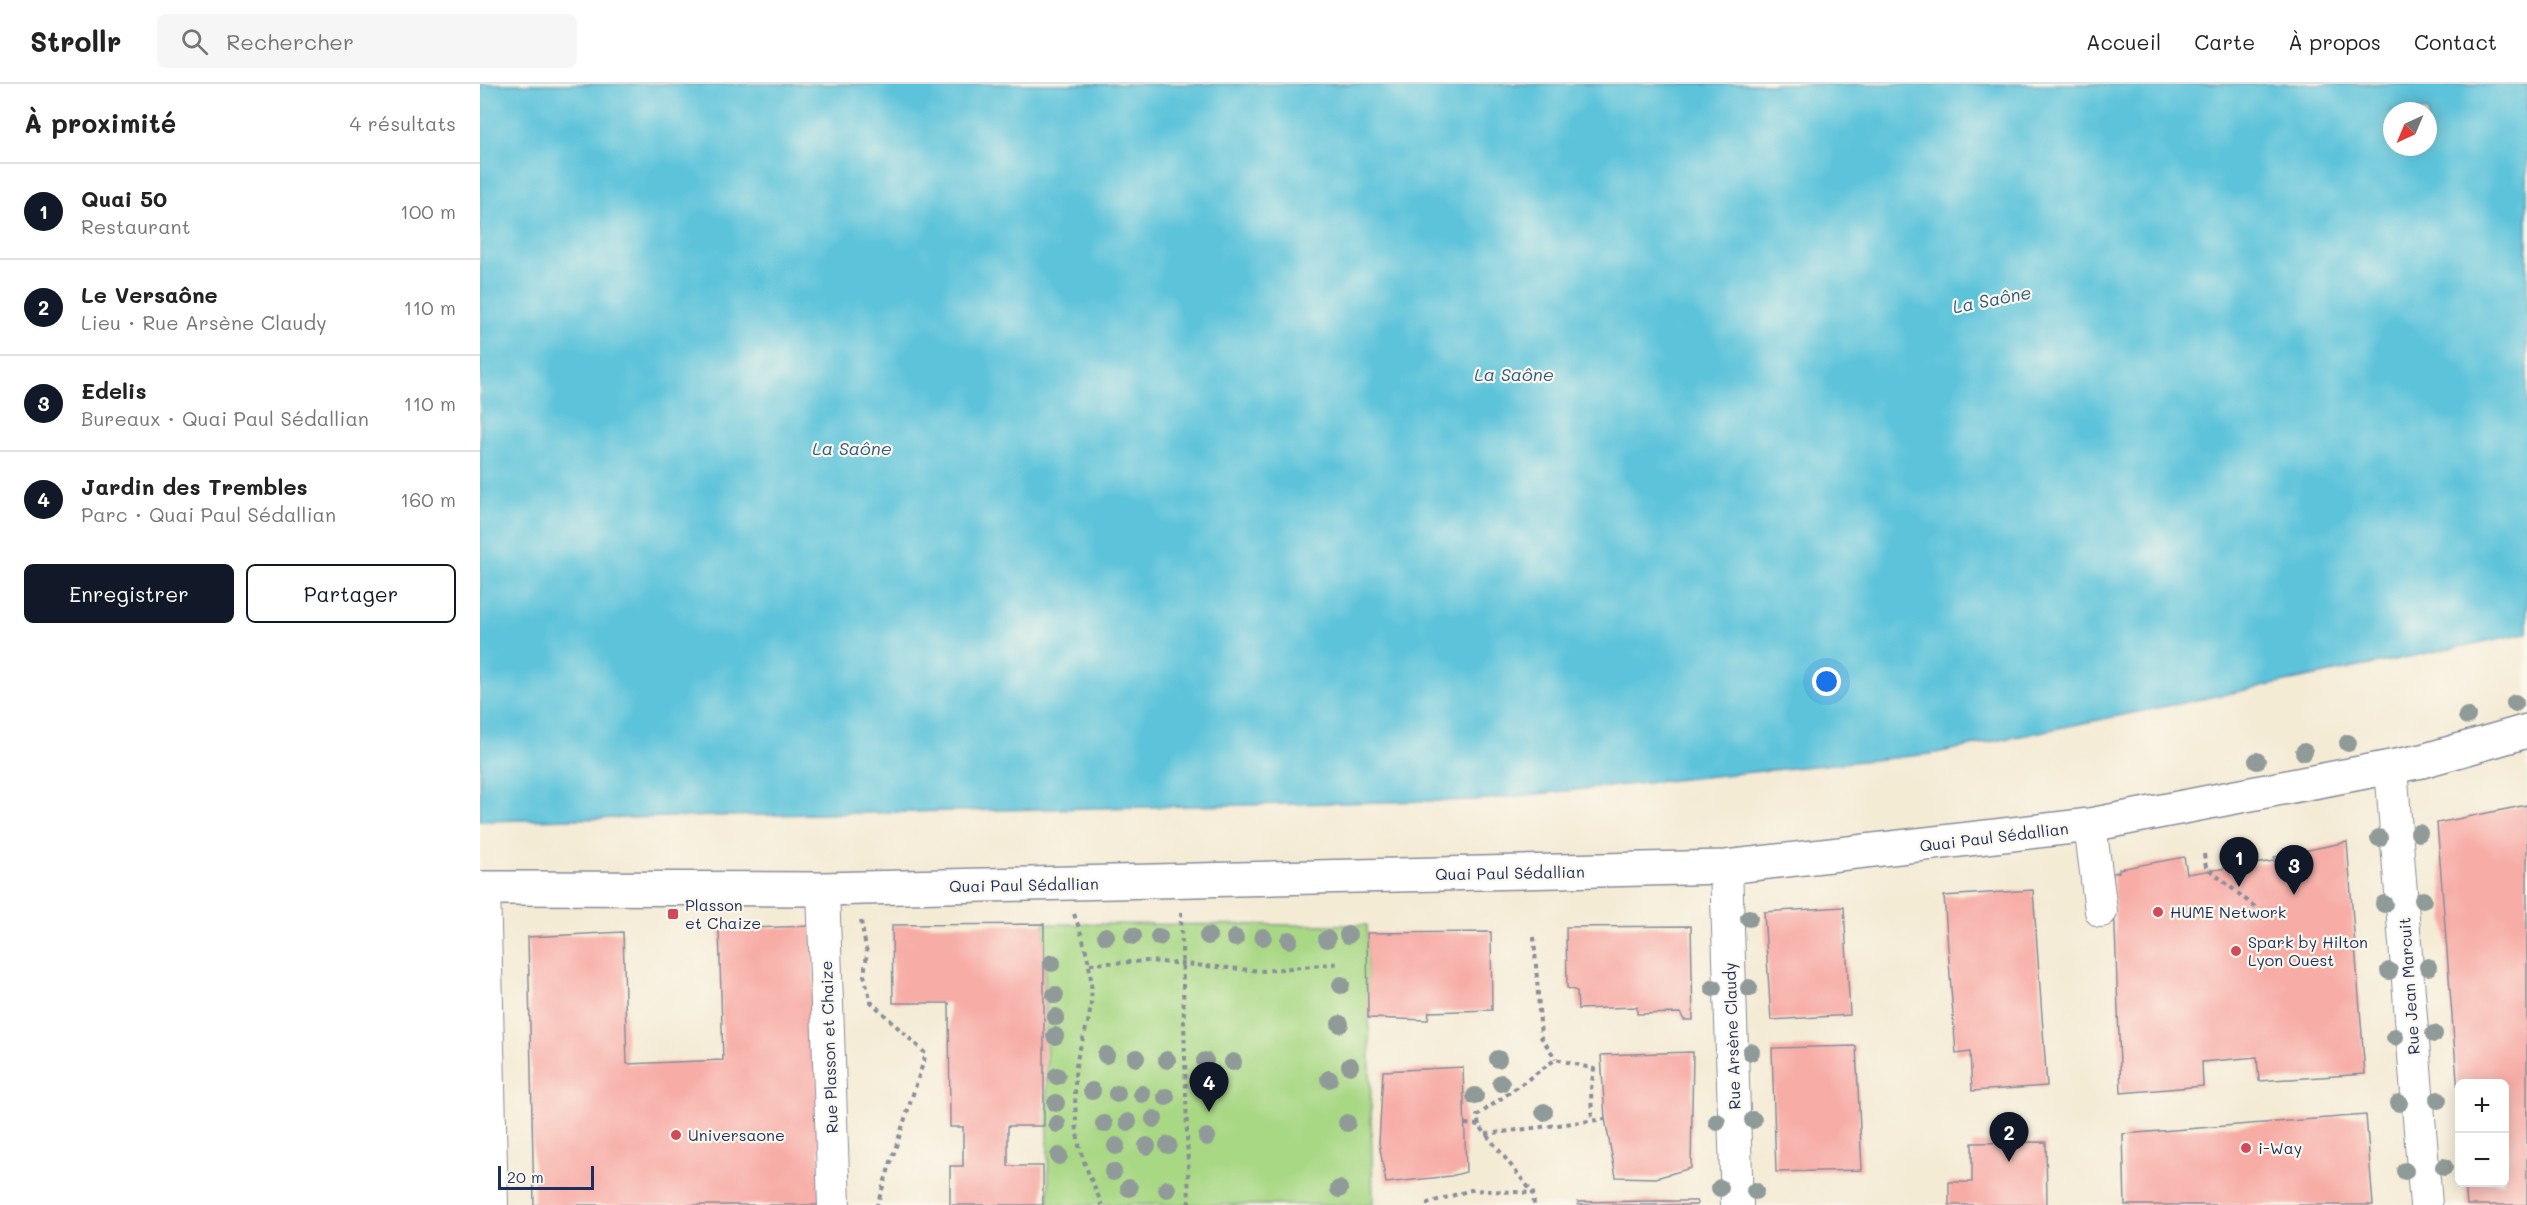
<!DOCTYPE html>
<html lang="fr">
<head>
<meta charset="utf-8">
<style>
	:root { --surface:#fff; --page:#f6f6f6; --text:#222; --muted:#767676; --line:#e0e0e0; --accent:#111827 }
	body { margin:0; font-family:Mali,sans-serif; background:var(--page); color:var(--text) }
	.controls { position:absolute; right:18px; bottom:18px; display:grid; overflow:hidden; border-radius:9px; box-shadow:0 3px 15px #0003 }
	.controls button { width:54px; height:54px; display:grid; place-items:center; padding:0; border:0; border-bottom:2px solid var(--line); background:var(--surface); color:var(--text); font:30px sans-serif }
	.compass { position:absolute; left:1903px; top:18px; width:54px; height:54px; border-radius:50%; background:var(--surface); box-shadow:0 3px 15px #0003; rotate:224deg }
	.scale { position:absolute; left:18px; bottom:15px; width:96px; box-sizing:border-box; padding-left:6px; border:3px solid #1b2f5e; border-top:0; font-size:16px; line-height:21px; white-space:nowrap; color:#1b2f5e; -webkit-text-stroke:4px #fbf7ec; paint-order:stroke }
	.you { position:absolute; left:1347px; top:598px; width:21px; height:21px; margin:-15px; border:4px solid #fff; border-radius:50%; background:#1a73e8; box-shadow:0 0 0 9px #1a73e833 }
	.badge { display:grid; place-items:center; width:39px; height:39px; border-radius:50%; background:var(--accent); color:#fff; font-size:20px; font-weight:700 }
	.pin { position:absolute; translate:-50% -50px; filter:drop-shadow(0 2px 3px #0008) }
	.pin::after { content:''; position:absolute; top:32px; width:21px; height:18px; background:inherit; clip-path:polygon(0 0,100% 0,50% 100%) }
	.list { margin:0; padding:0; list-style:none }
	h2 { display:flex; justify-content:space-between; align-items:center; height:78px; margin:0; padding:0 24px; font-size:26px }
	h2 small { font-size:20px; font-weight:400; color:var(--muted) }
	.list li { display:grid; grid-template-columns:39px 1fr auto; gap:18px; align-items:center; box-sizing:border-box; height:96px; padding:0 24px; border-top:2px solid var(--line) }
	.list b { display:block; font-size:22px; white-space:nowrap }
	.list p { margin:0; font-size:20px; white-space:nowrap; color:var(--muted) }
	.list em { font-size:20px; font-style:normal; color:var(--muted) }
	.actions { display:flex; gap:12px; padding:18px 24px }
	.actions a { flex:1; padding:14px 0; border:2px solid var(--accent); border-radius:9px; text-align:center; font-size:21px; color:var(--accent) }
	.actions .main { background:var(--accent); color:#fff }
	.icon { flex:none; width:33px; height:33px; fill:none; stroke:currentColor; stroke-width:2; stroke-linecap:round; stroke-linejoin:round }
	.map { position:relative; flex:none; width:2047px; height:1121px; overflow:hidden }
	header { display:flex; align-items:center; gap:36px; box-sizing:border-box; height:84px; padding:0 30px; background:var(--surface); border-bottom:2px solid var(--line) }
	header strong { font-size:28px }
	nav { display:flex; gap:33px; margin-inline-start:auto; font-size:21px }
	.search { width:420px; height:54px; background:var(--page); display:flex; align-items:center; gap:15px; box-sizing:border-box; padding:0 21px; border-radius:9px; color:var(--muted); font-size:22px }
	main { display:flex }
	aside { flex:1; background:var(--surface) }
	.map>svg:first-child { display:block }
	.green { fill:#a9d885; stroke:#628472; stroke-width:1.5 }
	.water { fill:#5cc3da; stroke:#3c799c; stroke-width:1.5; fill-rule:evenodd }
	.building { fill:#f7aca6 }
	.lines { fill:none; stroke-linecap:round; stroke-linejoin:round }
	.minor-casing { stroke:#888d9a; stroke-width:34 }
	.major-casing { stroke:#888d9a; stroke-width:36 }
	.path { stroke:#888d9a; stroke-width:4; stroke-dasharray:4.5 4.5; stroke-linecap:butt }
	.minor { stroke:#fff; stroke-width:32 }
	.major { stroke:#fff; stroke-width:33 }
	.tree { fill:#909b99 }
	.poi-dot { fill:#d1495b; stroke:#fbf7ec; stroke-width:2 }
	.labels { text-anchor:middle; stroke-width:4.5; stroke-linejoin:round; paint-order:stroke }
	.street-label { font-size:16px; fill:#1b2f5e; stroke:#fbf7ec }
	.poi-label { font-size:16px; fill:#1b2f5e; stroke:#fbf7ec; text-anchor:start }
	.water-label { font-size:18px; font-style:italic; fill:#2e5b83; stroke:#fbf7ec }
</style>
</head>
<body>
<header>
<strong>Strollr</strong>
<div class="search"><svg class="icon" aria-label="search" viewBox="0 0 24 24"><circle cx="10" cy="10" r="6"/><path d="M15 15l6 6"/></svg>Rechercher</div>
<nav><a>Accueil</a><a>Carte</a><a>À propos</a><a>Contact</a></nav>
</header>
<main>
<aside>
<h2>À proximité<small>4 résultats</small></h2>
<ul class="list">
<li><span class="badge">1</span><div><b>Quai 50</b><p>Restaurant</p></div><em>100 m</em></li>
<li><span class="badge">2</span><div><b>Le Versaône</b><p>Lieu · Rue Arsène Claudy</p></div><em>110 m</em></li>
<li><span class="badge">3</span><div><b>Edelis</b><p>Bureaux · Quai Paul Sédallian</p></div><em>110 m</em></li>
<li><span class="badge">4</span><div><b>Jardin des Trembles</b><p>Parc · Quai Paul Sédallian</p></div><em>160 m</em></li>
</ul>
<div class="actions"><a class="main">Enregistrer</a><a>Partager</a></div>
</aside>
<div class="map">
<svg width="2047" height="1121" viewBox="0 0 2047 1121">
	<rect width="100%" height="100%" fill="#fbf7ec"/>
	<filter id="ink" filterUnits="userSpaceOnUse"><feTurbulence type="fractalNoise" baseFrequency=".0167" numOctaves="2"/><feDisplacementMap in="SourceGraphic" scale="12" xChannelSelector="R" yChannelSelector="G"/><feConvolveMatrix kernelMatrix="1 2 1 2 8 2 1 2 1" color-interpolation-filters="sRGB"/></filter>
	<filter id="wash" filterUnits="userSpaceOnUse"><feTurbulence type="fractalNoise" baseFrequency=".008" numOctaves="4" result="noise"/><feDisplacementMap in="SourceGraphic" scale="24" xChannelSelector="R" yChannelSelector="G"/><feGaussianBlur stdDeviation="1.35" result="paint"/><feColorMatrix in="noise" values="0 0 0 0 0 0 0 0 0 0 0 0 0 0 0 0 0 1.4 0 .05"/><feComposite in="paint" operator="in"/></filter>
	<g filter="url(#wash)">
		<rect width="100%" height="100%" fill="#f4ebd5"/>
		<path class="green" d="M564 840 887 841 893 1121H569Z"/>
		<path class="water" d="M0 0H2047V549L1451 670 997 716 0 737ZM1912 27H1948V63H1912Z"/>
		<g id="blocks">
			<path class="building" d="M2047 721V1121H1987L1985 1098H2024V1000H1980L1978 1009 1957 739Z
				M1867 758 1885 990 1779 997 1777 973 1722 978 1723 1002 1641 1009 1633 789 1639 788V785L1704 773 1707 790 1794 777V773Z
				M1553 806 1567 1002 1492 1007 1490 968 1476 970 1464 812Z
				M1364 823 1370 931 1291 936 1284 828Z
				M564 840V1042H528V1082H563V1121H470V1082H483V1043H470L469 919H413L412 841Z
				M333 842 341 1121H54L48 853 143 848 147 980 243 976 239 845Z
				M1211 842 1213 936H1204L1200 929 1157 930V923L1098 925 1097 907 1087 904 1086 843Z
				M1011 848 1012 926 949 928 948 936 888 934 887 849Z
				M1376 962 1382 1086 1296 1088 1292 964Z
				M1213 968 1211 1084 1176 1094 1136 1093 1125 1035 1121 971Z
				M983 983 986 1088 971 1092 906 1099 899 1059 903 987Z
				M1886 1031 1893 1121H1645L1643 1050Z
				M1566 1058 1567 1121H1469V1098H1492V1059Z
				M1173 1117H1217V1121H1098V1118Z"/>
		</g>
	</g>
	<g filter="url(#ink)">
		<use href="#blocks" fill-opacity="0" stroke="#888d9a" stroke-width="1.5"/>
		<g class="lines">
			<g class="minor-casing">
				<path id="minor" d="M1911 684 1946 1121
					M1610 741 1621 827
					M1246 783 1257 1121
					M4 804 12 1121
					M343 805 354 1121"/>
			</g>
			<g class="major-casing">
				<path id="major" d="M0 804 343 805 1246 783 1610 741 1942 677 2047 647"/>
			</g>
			<path class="path" d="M1724 770 1726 783 1781 828
				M701 828 709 1121
				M594 830C607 864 617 901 608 938 603 956 596 972 595 992 595 1014 595 1039 599 1061 604 1082 614 1101 622 1121
				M381 837 387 869 384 891 391 918 446 970 397 1121
				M1054 853 1061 953 1076 975
				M610 880 670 877 782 887 861 879
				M985 1040 999 1041 1006 1050 1053 1109 1054 1121
				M999 1041 997 1032 1076 975 1114 985 1111 1005 1112 1035
				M1006 1050 1125 1035
				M948 1121V1119L991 1106 1053 1109"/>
			<use href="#minor" class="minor"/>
			<use href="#major" class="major"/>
		</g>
		<g class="tree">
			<circle cx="2035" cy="619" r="9"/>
			<circle cx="1987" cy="632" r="9"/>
			<circle cx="1868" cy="659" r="9"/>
			<circle cx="1824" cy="668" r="9"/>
			<circle cx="1777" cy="677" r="9"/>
			<circle cx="1939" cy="749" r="9"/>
			<circle cx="1899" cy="754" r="9"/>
			<circle cx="1943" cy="816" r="9"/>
			<circle cx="1904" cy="820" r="9"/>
			<circle cx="1269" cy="834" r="9"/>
			<circle cx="868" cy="851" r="9"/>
			<circle cx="626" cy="852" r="9"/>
			<circle cx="653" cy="852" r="9"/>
			<circle cx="728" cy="852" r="9"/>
			<circle cx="679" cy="853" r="9"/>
			<circle cx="783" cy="853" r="9"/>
			<circle cx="755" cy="854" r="9"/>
			<circle cx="847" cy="855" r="9"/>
			<circle cx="809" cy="856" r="9"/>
			<circle cx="572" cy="879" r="9"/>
			<circle cx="1948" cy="883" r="9"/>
			<circle cx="1909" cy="887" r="9"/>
			<circle cx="861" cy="901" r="9"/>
			<circle cx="1233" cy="904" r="9"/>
			<circle cx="1269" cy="904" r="9"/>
			<circle cx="575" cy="911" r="9"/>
			<circle cx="576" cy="933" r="9"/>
			<circle cx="860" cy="940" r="9"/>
			<circle cx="1954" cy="950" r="9"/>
			<circle cx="575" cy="952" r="9"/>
			<circle cx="1915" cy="953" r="9"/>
			<circle cx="1271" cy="968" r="9"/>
			<circle cx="626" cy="971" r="9"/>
			<circle cx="656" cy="974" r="9"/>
			<circle cx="1018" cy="975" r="9"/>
			<circle cx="687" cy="976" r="9"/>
			<circle cx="725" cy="977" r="9"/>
			<circle cx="753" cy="978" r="9"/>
			<circle cx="870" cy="982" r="9"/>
			<circle cx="577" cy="992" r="9"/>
			<circle cx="849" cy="995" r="9"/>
			<circle cx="1021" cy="999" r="9"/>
			<circle cx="612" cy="1007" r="9"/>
			<circle cx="637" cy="1010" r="9"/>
			<circle cx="662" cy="1010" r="9"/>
			<circle cx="995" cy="1012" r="9"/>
			<circle cx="686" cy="1013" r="9"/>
			<circle cx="1958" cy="1016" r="9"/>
			<circle cx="576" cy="1019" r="9"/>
			<circle cx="1919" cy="1019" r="9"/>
			<circle cx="1064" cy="1028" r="9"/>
			<circle cx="674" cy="1035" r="9"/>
			<circle cx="1273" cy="1036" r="9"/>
			<circle cx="648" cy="1038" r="9"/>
			<circle cx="1237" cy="1038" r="9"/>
			<circle cx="867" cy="1039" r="9"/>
			<circle cx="577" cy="1040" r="9"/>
			<circle cx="624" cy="1040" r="9"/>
			<circle cx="727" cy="1053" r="9"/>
			<circle cx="688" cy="1061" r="9"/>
			<circle cx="636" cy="1062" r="9"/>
			<circle cx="667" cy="1062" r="9"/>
			<circle cx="579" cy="1072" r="9"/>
			<circle cx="1964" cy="1083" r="9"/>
			<circle cx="1925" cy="1087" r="9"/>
			<circle cx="633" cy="1088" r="9"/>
			<circle cx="649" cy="1104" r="9"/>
			<circle cx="1240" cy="1104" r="9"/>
			<circle cx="687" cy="1105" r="9"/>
			<circle cx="859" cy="1105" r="9"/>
			<circle cx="1275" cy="1107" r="9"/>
		</g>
	</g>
	<g class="poi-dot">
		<circle cx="1678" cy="828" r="6"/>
		<rect x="187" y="824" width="12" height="12" rx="3"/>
		<circle cx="1756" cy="867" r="6"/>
		<circle cx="196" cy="1051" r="6"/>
		<circle cx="1766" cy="1064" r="6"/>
	</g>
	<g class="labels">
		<g class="street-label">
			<text transform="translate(1514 753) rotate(-7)" y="6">Quai Paul Sédallian</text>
			<text transform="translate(1030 789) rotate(-1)" y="6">Quai Paul Sédallian</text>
			<text transform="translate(544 801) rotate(-1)" y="6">Quai Paul Sédallian</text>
			<text transform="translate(1929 902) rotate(-94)" y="6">Rue Jean Marcuit</text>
			<text transform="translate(1252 952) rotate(-92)" y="6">Rue Arsène Claudy</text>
			<text transform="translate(349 963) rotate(-92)" y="6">Rue Plasson et Chaize</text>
		</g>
		<g class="poi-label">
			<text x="205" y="827">Plasson<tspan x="205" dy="18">et Chaize</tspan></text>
			<text x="1690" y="834">HUME Network</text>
			<text x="1768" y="864">Spark by Hilton<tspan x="1768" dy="18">Lyon Ouest</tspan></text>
			<text x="208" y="1057">Universaone</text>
			<text x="1778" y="1070">i-Way</text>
		</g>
		<g class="water-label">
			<text transform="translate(1512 216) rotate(-11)" y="6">La Saône</text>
			<text x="1034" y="297">La Saône</text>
			<text x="372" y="371">La Saône</text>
		</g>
	</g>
</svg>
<div class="controls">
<button>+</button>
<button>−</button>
</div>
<svg class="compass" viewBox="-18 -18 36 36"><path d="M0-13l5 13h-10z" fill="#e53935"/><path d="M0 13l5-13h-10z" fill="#767676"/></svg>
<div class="scale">20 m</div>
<div class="you"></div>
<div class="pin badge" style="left:1759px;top:803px">1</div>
<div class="pin badge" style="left:1529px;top:1078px">2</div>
<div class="pin badge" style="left:1814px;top:811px">3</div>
<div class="pin badge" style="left:729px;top:1028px">4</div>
</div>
</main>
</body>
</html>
